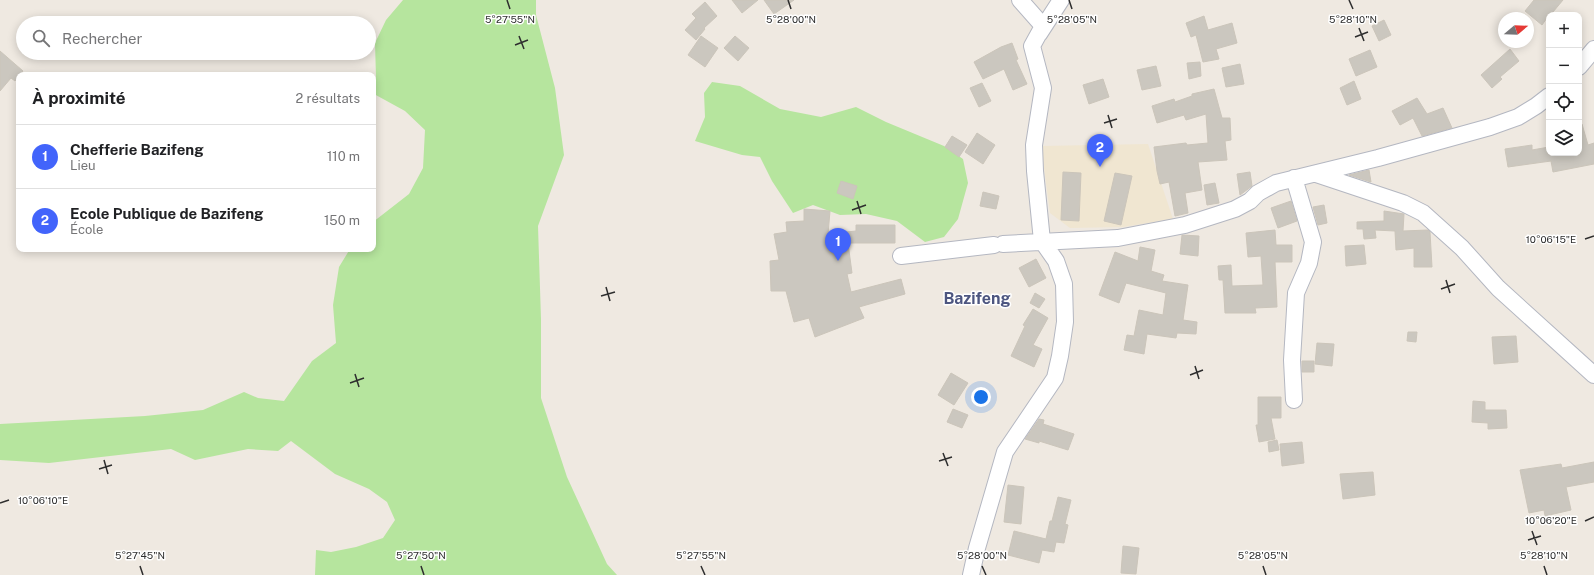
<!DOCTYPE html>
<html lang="fr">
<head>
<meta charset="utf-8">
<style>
	:root { --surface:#fff; --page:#f6f6f6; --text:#202124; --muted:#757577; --line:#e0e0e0; --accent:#4264fb }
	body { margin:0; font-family:"Public Sans",sans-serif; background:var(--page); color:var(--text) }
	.controls { position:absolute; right:12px; top:12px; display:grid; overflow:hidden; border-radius:8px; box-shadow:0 2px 10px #0003 }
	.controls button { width:36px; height:36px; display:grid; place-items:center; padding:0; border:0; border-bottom:1px solid var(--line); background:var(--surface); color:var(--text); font:20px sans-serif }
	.compass { position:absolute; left:1498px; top:12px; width:36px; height:36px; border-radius:50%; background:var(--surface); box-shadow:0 2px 10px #0003; rotate:71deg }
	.you { position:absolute; left:981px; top:397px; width:14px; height:14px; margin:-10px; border:3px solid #fff; border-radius:50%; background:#1a73e8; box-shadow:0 0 0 6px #1a73e833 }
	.badge { display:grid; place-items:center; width:26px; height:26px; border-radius:50%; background:var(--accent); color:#fff; font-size:13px; font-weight:700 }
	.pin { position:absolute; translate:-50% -33px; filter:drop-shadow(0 1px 2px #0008) }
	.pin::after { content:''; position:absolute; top:21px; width:14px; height:12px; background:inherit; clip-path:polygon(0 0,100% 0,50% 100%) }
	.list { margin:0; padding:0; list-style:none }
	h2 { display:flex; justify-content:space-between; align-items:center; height:52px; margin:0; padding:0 16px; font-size:17px }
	h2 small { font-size:13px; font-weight:400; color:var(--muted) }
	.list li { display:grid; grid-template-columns:26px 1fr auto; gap:12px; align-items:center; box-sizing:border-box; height:64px; padding:0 16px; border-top:1px solid var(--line) }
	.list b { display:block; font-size:15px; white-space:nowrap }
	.list p { margin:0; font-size:13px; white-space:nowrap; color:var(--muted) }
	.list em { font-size:13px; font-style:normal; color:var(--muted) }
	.icon { flex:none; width:22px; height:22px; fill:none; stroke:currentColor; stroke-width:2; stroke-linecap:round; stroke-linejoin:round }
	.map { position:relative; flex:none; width:1594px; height:575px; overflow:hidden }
	.search { position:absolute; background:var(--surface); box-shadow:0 2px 10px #0003; left:16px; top:16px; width:360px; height:44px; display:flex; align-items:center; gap:10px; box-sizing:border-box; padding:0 14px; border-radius:22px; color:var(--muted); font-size:15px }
	.panel { position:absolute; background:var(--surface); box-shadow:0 2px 10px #0003; left:16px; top:72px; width:360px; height:180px; border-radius:8px }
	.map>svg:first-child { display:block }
	.education { fill:#f0e6d1 }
	.green { fill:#b6e59e }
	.building { fill:#cbc7bf; stroke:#cbc5ba }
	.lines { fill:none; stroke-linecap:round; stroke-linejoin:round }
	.minor-casing { stroke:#b4b7c1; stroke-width:18 }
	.minor { stroke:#fff; stroke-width:16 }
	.ticks { fill:none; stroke:#2e2e2e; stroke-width:1.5 }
	.labels { text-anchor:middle; stroke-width:3; stroke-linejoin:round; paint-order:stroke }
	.quarter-label { font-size:16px; font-weight:bold; fill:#4d5680; stroke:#fff }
	.ticks-label { font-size:10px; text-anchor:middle; fill:#2e2e2e; stroke:#fff; stroke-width:3; stroke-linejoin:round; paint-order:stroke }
</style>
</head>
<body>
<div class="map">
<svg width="1594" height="575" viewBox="0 0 1594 575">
	<rect width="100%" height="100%" fill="#efe9e1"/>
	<path class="education" d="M1148 144 1173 219 1123 227 1070 228 1050 213 1041 146Z"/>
	<path class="green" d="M403 0H536V15L555 88 564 155 538 226 541 319V398L567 477 607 564 617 575H315L316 550 331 552 356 547 383 538 395 520 387 502 369 489 335 474 291 441 278 451 248 449 195 460 171 449 49 463 0 460V424L145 416 203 410 244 392 258 398 284 401 312 361 336 343 333 305 339 267 350 249H373V222L409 194 423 168 425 130 405 111 374 94 376 77 375 43 386 20Z
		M712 82 740 86 780 109 821 117 856 107 886 122 944 146 963 159 968 183 958 219 944 237 925 242 897 221 866 214 840 215 813 205 793 213 772 181 760 157 742 155 695 141 705 117 704 93Z"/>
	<path class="building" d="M732 0H758L742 13Z
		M764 0H794L774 14Z
		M1534 0H1563L1553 12 1549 15 1542 25 1525 11Z
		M705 2 717 16 704 28 705 29 696 40 685 30 696 18 692 14Z
		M1204 16 1208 30 1232 23 1237 43 1216 49 1219 59 1203 62 1196 35 1191 37 1186 23Z
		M1384 20 1391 35 1379 41 1372 26Z
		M701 36 718 48 705 67 688 55Z
		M735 36 749 48 738 61 724 48Z
		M1012 43 1018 59 1016 60 1027 84 1013 90 1004 69 983 79 974 62 1001 47Z
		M1510 49 1519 61 1500 77 1502 79 1492 88 1481 75Z
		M1370 50 1377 67 1356 76 1349 59Z
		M0 51 23 71 15 81 11 78 0 91Z
		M1200 62 1201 76 1189 79 1187 63Z
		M1240 64 1244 84 1226 87 1222 68Z
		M1156 66 1161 86 1142 90 1137 70Z
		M1103 79 1109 97 1089 104 1083 85Z
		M1354 81 1361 99 1347 105 1340 88Z
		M982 83 991 101 979 107 970 88Z
		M1214 89 1222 118H1230L1231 140 1225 141 1227 160 1198 162 1202 190 1185 193 1188 213 1175 216 1169 182 1160 184 1157 171 1154 147 1186 143 1187 145 1208 143 1206 114 1186 120 1184 115 1157 123 1152 106 1174 99 1175 102 1192 96V94Z
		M1417 98 1427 114 1443 108 1452 128 1422 136 1413 118 1400 125 1392 111Z
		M1579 124H1582L1588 145 1594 143V164L1553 172 1551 161 1508 167 1505 149 1532 145V150L1549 147V153H1579Z
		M977 133 995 145 983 164 965 152Z
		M952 136 967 145 959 157 945 147Z
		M1369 170 1371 182 1349 175Z
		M1063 172 1081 173 1079 221 1061 220Z
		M1250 172 1252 186 1240 195 1237 174Z
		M1115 173 1132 176 1121 225 1104 221Z
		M841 181 857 186 853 199 837 193Z
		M1215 183 1219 203 1207 205 1204 185Z
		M983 192 999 196 996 209 980 206Z
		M1291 201 1297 221 1278 228 1271 208Z
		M1324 205 1327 223 1318 225 1313 207Z
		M804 209 830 211 828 234 856 231V225H895V243H848L852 273 847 274 851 292 901 279 905 294 859 307 864 318 815 337 809 318 794 322 786 291H771L770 261 779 260 774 234 787 232 786 222 804 221Z
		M1384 211 1404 214 1403 231 1428 230 1430 232 1432 267H1414V248L1396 250 1395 231 1375 230 1376 238 1364 239 1363 229H1357V222L1384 221Z
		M1275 230 1276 245H1292V262H1275L1277 307 1255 308 1256 313H1225L1223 280H1219L1218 266 1231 265 1232 286 1263 285 1261 256 1248 257 1246 233Z
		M1182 235 1199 236 1198 256 1180 254Z
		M1364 245 1366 264 1346 266 1345 246Z
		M1140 247 1155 250 1151 271 1164 275 1162 281 1188 285 1183 320 1197 322 1196 334 1177 333 1176 338 1147 334 1144 354 1124 350 1127 335 1134 336 1139 310 1163 315 1166 293 1126 283 1119 303 1099 295 1115 252 1138 261Z
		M1036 259 1046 278 1029 287 1019 268Z
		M1035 293 1045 299 1039 308 1030 303Z
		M1033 309 1048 318 1033 345 1042 349 1034 367 1011 356 1025 326 1023 325Z
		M1408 332H1417L1416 342 1407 341Z
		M1516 336 1518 362 1494 364 1492 337Z
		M1317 343 1334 344 1332 366 1315 364Z
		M1302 361H1314V372H1302Z
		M951 373 968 383 954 405 938 395Z
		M1258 397H1281V418H1271L1275 439 1259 442 1256 425H1258Z
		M1473 401 1485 402V410H1506L1507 428 1488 429V423L1472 422Z
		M953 409 968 415 962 428 947 422Z
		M1039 419 1044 420 1043 424 1074 434 1068 450 1039 441V443L1025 439Z
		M1277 440 1279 450 1269 452 1268 442Z
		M1302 442 1304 463 1282 466 1280 444Z
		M1594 462V482L1566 487 1571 510 1545 516 1544 510 1529 513 1520 470 1561 464 1562 468Z
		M1373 472 1375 495 1343 499 1340 474Z
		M1008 485 1024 487 1021 524 1004 522Z
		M1058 497 1071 500 1065 524 1068 525 1064 543 1056 542 1054 552 1042 550 1039 563 1008 555 1014 531 1046 539 1050 521H1052Z
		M1123 546 1139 548 1136 574 1121 573Z"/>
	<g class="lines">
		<g class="minor-casing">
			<path id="minor" d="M1039 34 1061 0
				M1579 67 1594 49
				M1316 174 1403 203 1423 213 1462 248 1498 288 1594 375
				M1294 178 1313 242 1309 263 1296 293 1292 360 1294 400
				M1003 244 1118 238 1185 225 1235 209 1250 201 1258 193 1276 183 1378 158 1490 127 1518 117 1536 106 1549 96
				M901 256 994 245
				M971 575 977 548 1005 452 1055 378 1060 356 1065 322 1064 284 1056 261 1042 241 1035 171 1034 145 1043 88 1032 46 1043 26 1020 0"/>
		</g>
		<use href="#minor" class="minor"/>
	</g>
	<path class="ticks" d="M507 0 510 9M788 0 791 9M1069 0 1072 9M1349 0 1353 9M1359 28 1364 41M519 36 524 49M1355 37 1368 32M515 45 528 40M1108 115 1112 128M1104 123 1117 119M857 201 861 214M852 210 866 205M1585 239 1594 236M1446 280 1450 293M606 287 610 301M1441 289 1455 284M601 296 615 292M1195 366 1199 379M355 374 359 387M1190 375 1203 370M350 383 364 378M943 453 948 466M104 460 108 474M939 461 952 457M99 469 112 465M0 503 9 500M1585 521 1594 517M1532 531 1537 545M1528 540 1541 536M140 566 143 575M421 566 424 575M701 566 705 575M982 566 986 575M1263 566 1266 575M1544 566 1547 575"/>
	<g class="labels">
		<g class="quarter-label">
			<text x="977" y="304">Bazifeng</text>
		</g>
	</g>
	<g class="ticks-label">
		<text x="510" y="23">5°27'55"N</text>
		<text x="791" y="23">5°28'00"N</text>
		<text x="1072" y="23">5°28'05"N</text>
		<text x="1353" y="23">5°28'10"N</text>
		<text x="1551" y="243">10°06'15"E</text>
		<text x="43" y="504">10°06'10"E</text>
		<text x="1551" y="524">10°06'20"E</text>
		<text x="140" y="559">5°27'45"N</text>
		<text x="421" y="559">5°27'50"N</text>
		<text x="701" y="559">5°27'55"N</text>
		<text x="982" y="559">5°28'00"N</text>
		<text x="1263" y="559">5°28'05"N</text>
		<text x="1544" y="559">5°28'10"N</text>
	</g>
</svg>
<div class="controls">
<button>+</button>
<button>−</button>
<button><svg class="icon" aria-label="locate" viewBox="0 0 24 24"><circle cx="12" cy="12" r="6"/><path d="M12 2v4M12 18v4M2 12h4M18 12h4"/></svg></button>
<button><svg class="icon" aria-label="layers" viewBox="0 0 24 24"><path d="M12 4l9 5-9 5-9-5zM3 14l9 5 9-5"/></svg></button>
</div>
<svg class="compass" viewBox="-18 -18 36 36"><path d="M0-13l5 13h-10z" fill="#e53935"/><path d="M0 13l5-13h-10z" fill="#757577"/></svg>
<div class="you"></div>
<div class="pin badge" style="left:838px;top:261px">1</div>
<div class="pin badge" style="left:1100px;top:167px">2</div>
<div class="search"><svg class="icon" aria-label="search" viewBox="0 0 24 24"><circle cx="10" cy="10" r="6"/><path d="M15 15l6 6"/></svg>Rechercher</div>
<section class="panel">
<h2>À proximité<small>2 résultats</small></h2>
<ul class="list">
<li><span class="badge">1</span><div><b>Chefferie Bazifeng</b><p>Lieu</p></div><em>110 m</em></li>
<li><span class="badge">2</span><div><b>Ecole Publique de Bazifeng</b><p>École</p></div><em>150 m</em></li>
</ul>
</section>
</div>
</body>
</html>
